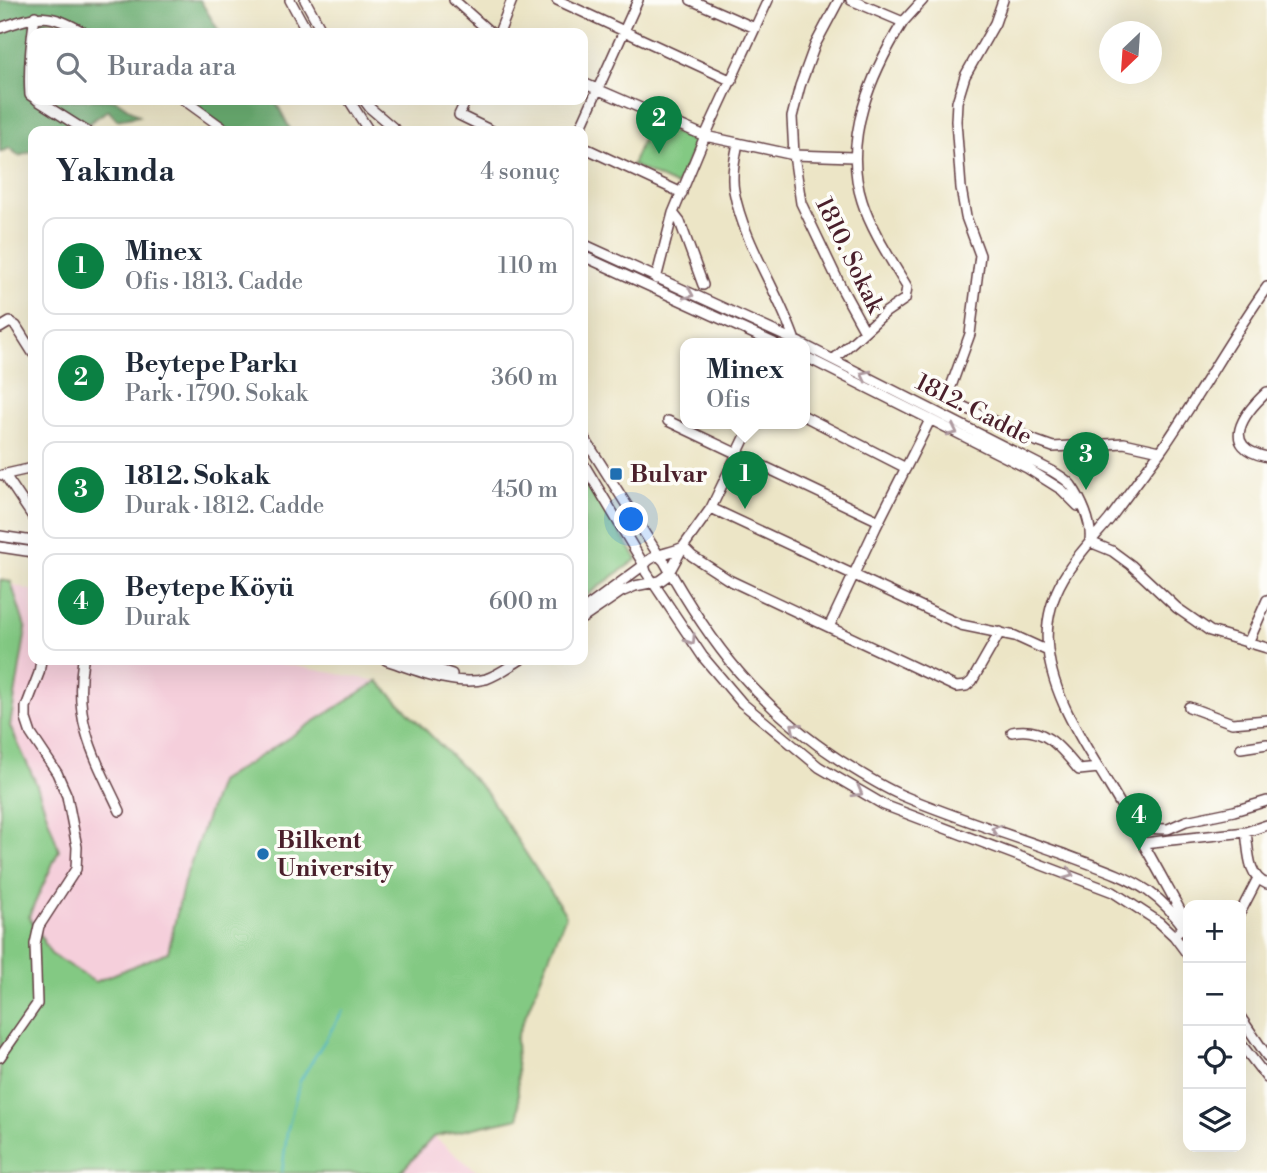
<!DOCTYPE html>
<html lang="tr">
<head>
<meta charset="utf-8">
<style>
	:root { --surface:#fff; --page:#f2f2f3; --text:#1f2937; --muted:#747a83; --line:#e0e1e3; --accent:#0b8043 }
	body { margin:0; font-family:"Libre Bodoni",serif; background:var(--page); color:var(--text) }
	.controls { position:absolute; right:21px; bottom:21px; display:grid; overflow:hidden; border-radius:14px; box-shadow:0 7px 28px #0002 }
	.controls button { width:63px; height:63px; display:grid; place-items:center; padding:0; border:0; border-bottom:2px solid var(--line); background:var(--surface); color:var(--text); font:35px sans-serif }
	.compass { position:absolute; left:1099px; top:21px; width:63px; height:63px; border-radius:50%; background:var(--surface); box-shadow:0 7px 28px #0002; rotate:205deg }
	.you { position:absolute; left:632px; top:520px; width:24px; height:24px; margin:-18px; border:5px solid #fff; border-radius:50%; background:#1a73e8; box-shadow:0 0 0 10px #1a73e833 }
	.badge { display:grid; place-items:center; width:46px; height:46px; border-radius:50%; background:var(--accent); color:#fff; font-size:23px; font-weight:700 }
	.pin { position:absolute; translate:-50% -58px; filter:drop-shadow(0 2px 4px #0008) }
	.pin::after { content:''; position:absolute; top:37px; width:24px; height:21px; background:inherit; clip-path:polygon(0 0,100% 0,50% 100%) }
	.popup { position:absolute; left:680px; top:338px; width:130px; height:91px; box-sizing:border-box; display:grid; place-content:center; border-radius:14px; background:var(--surface); filter:drop-shadow(0 2px 5px #0005); font-size:23px; white-space:nowrap; color:var(--muted) }
	.popup b { font-size:26px; color:var(--text) }
	.popup::after { content:''; position:absolute; left:50%; top:100%; margin-left:-14px; border:14px solid transparent; border-top-color:var(--surface) }
	.list { margin:0; padding:0; list-style:none }
	h2 { display:flex; justify-content:space-between; align-items:center; height:91px; margin:0; padding:0 28px; font-size:30px }
	h2 small { font-size:23px; font-weight:400; color:var(--muted) }
	.list li { display:grid; grid-template-columns:46px 1fr auto; gap:21px; align-items:center; box-sizing:border-box; height:98px; margin:0 14px 14px; padding:0 14px; border:2px solid var(--line); border-radius:14px }
	.list b { display:block; font-size:26px; white-space:nowrap }
	.list p { margin:0; font-size:23px; white-space:nowrap; color:var(--muted) }
	.list em { font-size:23px; font-style:normal; color:var(--muted) }
	.icon { flex:none; width:38px; height:38px; fill:none; stroke:currentColor; stroke-width:2; stroke-linecap:round; stroke-linejoin:round }
	.map { position:relative; flex:none; width:1267px; height:1173px; overflow:hidden }
	.search { position:absolute; background:var(--surface); box-shadow:0 7px 28px #0002; left:28px; top:28px; width:560px; height:77px; display:flex; align-items:center; gap:18px; box-sizing:border-box; padding:0 24px; border-radius:14px; color:var(--muted); font-size:26px }
	.panel { position:absolute; background:var(--surface); box-shadow:0 7px 28px #0002; left:28px; top:126px; width:560px; height:539px; border-radius:14px }
	.map>svg:first-child { display:block }
	.built { fill:#f5cfdb }
	.green { fill:#83c983; stroke:#667457; stroke-width:2 }
	.forest { fill:#6aad71; stroke:#5a664e; stroke-width:2 }
	.lines { fill:none; stroke-linecap:round; stroke-linejoin:round }
	.stream { stroke:#4ab4c8; stroke-width:2 }
	.minor-casing { stroke:#623d42; stroke-width:12 }
	.minor { stroke:#fff; stroke-width:9 }
	.oneway { stroke:#ae9aa0 }
	.poi-dot { fill:#1f6fb2; stroke:#fdfcf7; stroke-width:2.5 }
	.labels { text-anchor:middle; stroke-width:7; stroke-linejoin:round; paint-order:stroke }
	.street-label { font-size:24px; fill:#4a1f2b; stroke:#fdfcf7 }
	.poi-label { font-size:24px; font-weight:bold; fill:#4a1f2b; stroke:#fdfcf7; text-anchor:start }
</style>
</head>
<body>
<div class="map">
<svg width="1267" height="1173" viewBox="0 0 1267 1173">
	<rect width="100%" height="100%" fill="#fdfcf7"/>
	<filter id="ink" filterUnits="userSpaceOnUse"><feTurbulence type="fractalNoise" baseFrequency=".0143" numOctaves="2"/><feDisplacementMap in="SourceGraphic" scale="14" xChannelSelector="R" yChannelSelector="G"/><feConvolveMatrix kernelMatrix="1 2 1 2 8 2 1 2 1" color-interpolation-filters="sRGB"/></filter>
	<filter id="wash" filterUnits="userSpaceOnUse"><feTurbulence type="fractalNoise" baseFrequency=".00686" numOctaves="4" result="noise"/><feDisplacementMap in="SourceGraphic" scale="28" xChannelSelector="R" yChannelSelector="G"/><feGaussianBlur stdDeviation="1.57" result="paint"/><feColorMatrix in="noise" values="0 0 0 0 0 0 0 0 0 0 0 0 0 0 0 0 0 1.4 0 .05"/><feComposite in="paint" operator="in"/></filter>
	<g filter="url(#wash)">
		<rect width="100%" height="100%" fill="#ece5c6"/>
		<path class="built" d="M0 580 33 591V660H261L378 681 486 792 566 915 516 1039 519 1118 434 1137 479 1173H0Z"/>
		<path class="green" d="M650 122 696 142 677 186 632 165Z
			M583 476 637 559 583 598Z
			M0 580 11 582 26 630 10 726 36 783 59 850 29 916 51 954 95 982 168 952 184 882 219 782 378 681 486 792 566 915 516 1039 519 1118 433 1137 400 1173H0Z"/>
		<path class="forest" d="M0 0H200L220 33H85L57 19 4 27C33 24 46 18 73 32L33 33V100H116L139 116 117 120 108 110 88 124 94 131H33V151L19 156 10 148 0 152Z
			M185 100H275L291 131H228Z"/>
		<g class="lines">
			<path class="stream" d="M282 1173 287 1132 300 1081 343 1011"/>
		</g>
	</g>
	<g filter="url(#ink)">
		<g class="lines">
			<g class="minor-casing">
				<path id="minor" d="M290 0 308 33
					M305 0 323 33
					M454 0 491 33
					M557 0 732 81
					M691 0 755 28
					M839 0 815 45 800 86 792 117 794 155 801 203 842 289 865 331
					M1003 0 995 23 965 76 957 102 956 121 961 188 966 217 980 255 970 334 949 392 953 401 962 406 1036 441 1053 447 1124 443 1160 451
					M903 22 923 0
					M0 28C40 14 48 12 85 33
					M499 33 512 0
					M583 83 705 136 794 155 853 157
					M33 97 30 95C28 68 31 42 35 16
					M37 100 86 131
					M184 100 227 131
					M349 100 369 131
					M364 100 370 108 397 131
					M466 100 459 115 492 131
					M579 131 638 0
					M738 143C735 159 731 175 734 191 744 244 778 290 795 341
					M583 147 682 193
					M673 213 680 222 703 285
					M583 244 800 343
					M583 256 774 343
					M656 279 673 213 705 136 768 0
					M0 328 10 322 16 326 33 353
					M804 345 1052 471C1058 475 1066 479 1071 485 1081 499 1092 522 1090 540
					M804 356 1027 468 1062 490 1078 506
					M834 359 886 312 905 299 907 287C891 260 871 230 862 201 842 139 871 74 903 22L851 0
					M1267 392C1243 414 1219 447 1267 457
					M804 416 906 468
					M668 421 879 521
					M583 436 659 556 664 561C711 645 759 708 841 761 860 773 880 786 901 795 955 818 1011 835 1066 855 1094 866 1123 874 1148 891 1165 903 1177 917 1188 933
					M583 463 644 565 583 610
					M2 475 33 468
					M5 475 33 517
					M711 508 961 625 1015 636 1048 651
					M0 536 33 541
					M1090 542 1112 551 1131 565 1177 608 1210 631 1267 648
					M0 547 33 552
					M683 547C670 554 653 553 644 565L646 572 703 657 742 703 819 767 884 805 1113 892 1159 922 1174 936 1188 955
					M683 547 692 556 729 580 956 687 966 686 972 681 1000 632
					M583 618 621 592 635 586 660 581 667 576 683 547 711 508 752 423
					M829 627 876 527 930 420
					M1248 643 1267 600
					M83 660C73 722 94 756 120 811
					M386 660C416 670 454 687 486 679 498 675 510 666 520 660
					M409 660 452 674
					M1189 707 1232 723 1267 720
					M1012 732C1044 725 1061 748 1079 770L1099 768
					M1241 748 1267 744
					M1134 828 1168 829 1186 821 1234 811 1267 801
					M1246 832C1249 851 1247 876 1267 884
					M1143 843 1246 832 1267 825
					M1241 911 1257 880
					M1174 936 1184 927 1185 919C1160 874 1136 829 1109 785 1085 745 1053 698 1048 650 1045 625 1051 600 1063 579 1076 556 1093 539 1109 520 1126 497 1143 474 1160 452 1198 398 1229 340 1267 287
					M1241 1018 1267 1056
					M1241 1044 1267 1078
					M0 1057 37 1004 35 944 39 926 76 869 77 847 67 796 57 773 31 734 26 719V707L39 673 41 660"/>
			</g>
			<use href="#minor" class="minor"/>
		</g>
		<defs><path id="oneway-chevron" d="M-2-3.5L2.5 0L-2 3.5" fill="none" stroke-width="1.6" stroke-linecap="round" stroke-linejoin="round" transform="scale(1.75)"/></defs>
		<g class="oneway">
			<use href="#oneway-chevron" transform="translate(689 294) rotate(24)"/>
			<use href="#oneway-chevron" transform="translate(865 375) rotate(-153)"/>
			<use href="#oneway-chevron" transform="translate(953 431) rotate(26)"/>
			<use href="#oneway-chevron" transform="translate(691 640) rotate(57)"/>
			<use href="#oneway-chevron" transform="translate(795 727) rotate(-141)"/>
			<use href="#oneway-chevron" transform="translate(858 792) rotate(29)"/>
			<use href="#oneway-chevron" transform="translate(996 830) rotate(-161)"/>
			<use href="#oneway-chevron" transform="translate(1069 874) rotate(22)"/>
		</g>
	</g>
	<g class="poi-dot">
		<rect x="609" y="467" width="14" height="14" rx="3.5"/>
		<circle cx="263" cy="854" r="7"/>
	</g>
	<g class="labels">
		<g class="street-label">
			<text transform="translate(850 255) rotate(64)" y="8">1810. Sokak</text>
			<text transform="translate(974 409) rotate(27)" y="8">1812. Cadde</text>
		</g>
		<g class="poi-label">
			<text x="630" y="482">Bulvar</text>
			<text x="277" y="848">Bilkent<tspan x="277" dy="28">University</tspan></text>
		</g>
	</g>
</svg>
<div class="controls">
<button>+</button>
<button>−</button>
<button><svg class="icon" aria-label="locate" viewBox="0 0 24 24"><circle cx="12" cy="12" r="6"/><path d="M12 2v4M12 18v4M2 12h4M18 12h4"/></svg></button>
<button><svg class="icon" aria-label="layers" viewBox="0 0 24 24"><path d="M12 4l9 5-9 5-9-5zM3 14l9 5 9-5"/></svg></button>
</div>
<svg class="compass" viewBox="-18 -18 36 36"><path d="M0-13l5 13h-10z" fill="#e53935"/><path d="M0 13l5-13h-10z" fill="#747a83"/></svg>
<div class="you"></div>
<div class="pin badge" style="left:745px;top:509px">1</div>
<div class="popup"><b>Minex</b>Ofis</div>
<div class="pin badge" style="left:659px;top:154px">2</div>
<div class="pin badge" style="left:1086px;top:490px">3</div>
<div class="pin badge" style="left:1139px;top:851px">4</div>
<div class="search"><svg class="icon" aria-label="search" viewBox="0 0 24 24"><circle cx="10" cy="10" r="6"/><path d="M15 15l6 6"/></svg>Burada ara</div>
<section class="panel">
<h2>Yakında<small>4 sonuç</small></h2>
<ul class="list">
<li><span class="badge">1</span><div><b>Minex</b><p>Ofis · 1813. Cadde</p></div><em>110 m</em></li>
<li><span class="badge">2</span><div><b>Beytepe Parkı</b><p>Park · 1790. Sokak</p></div><em>360 m</em></li>
<li><span class="badge">3</span><div><b>1812. Sokak</b><p>Durak · 1812. Cadde</p></div><em>450 m</em></li>
<li><span class="badge">4</span><div><b>Beytepe Köyü</b><p>Durak</p></div><em>600 m</em></li>
</ul>
</section>
</div>
</body>
</html>
